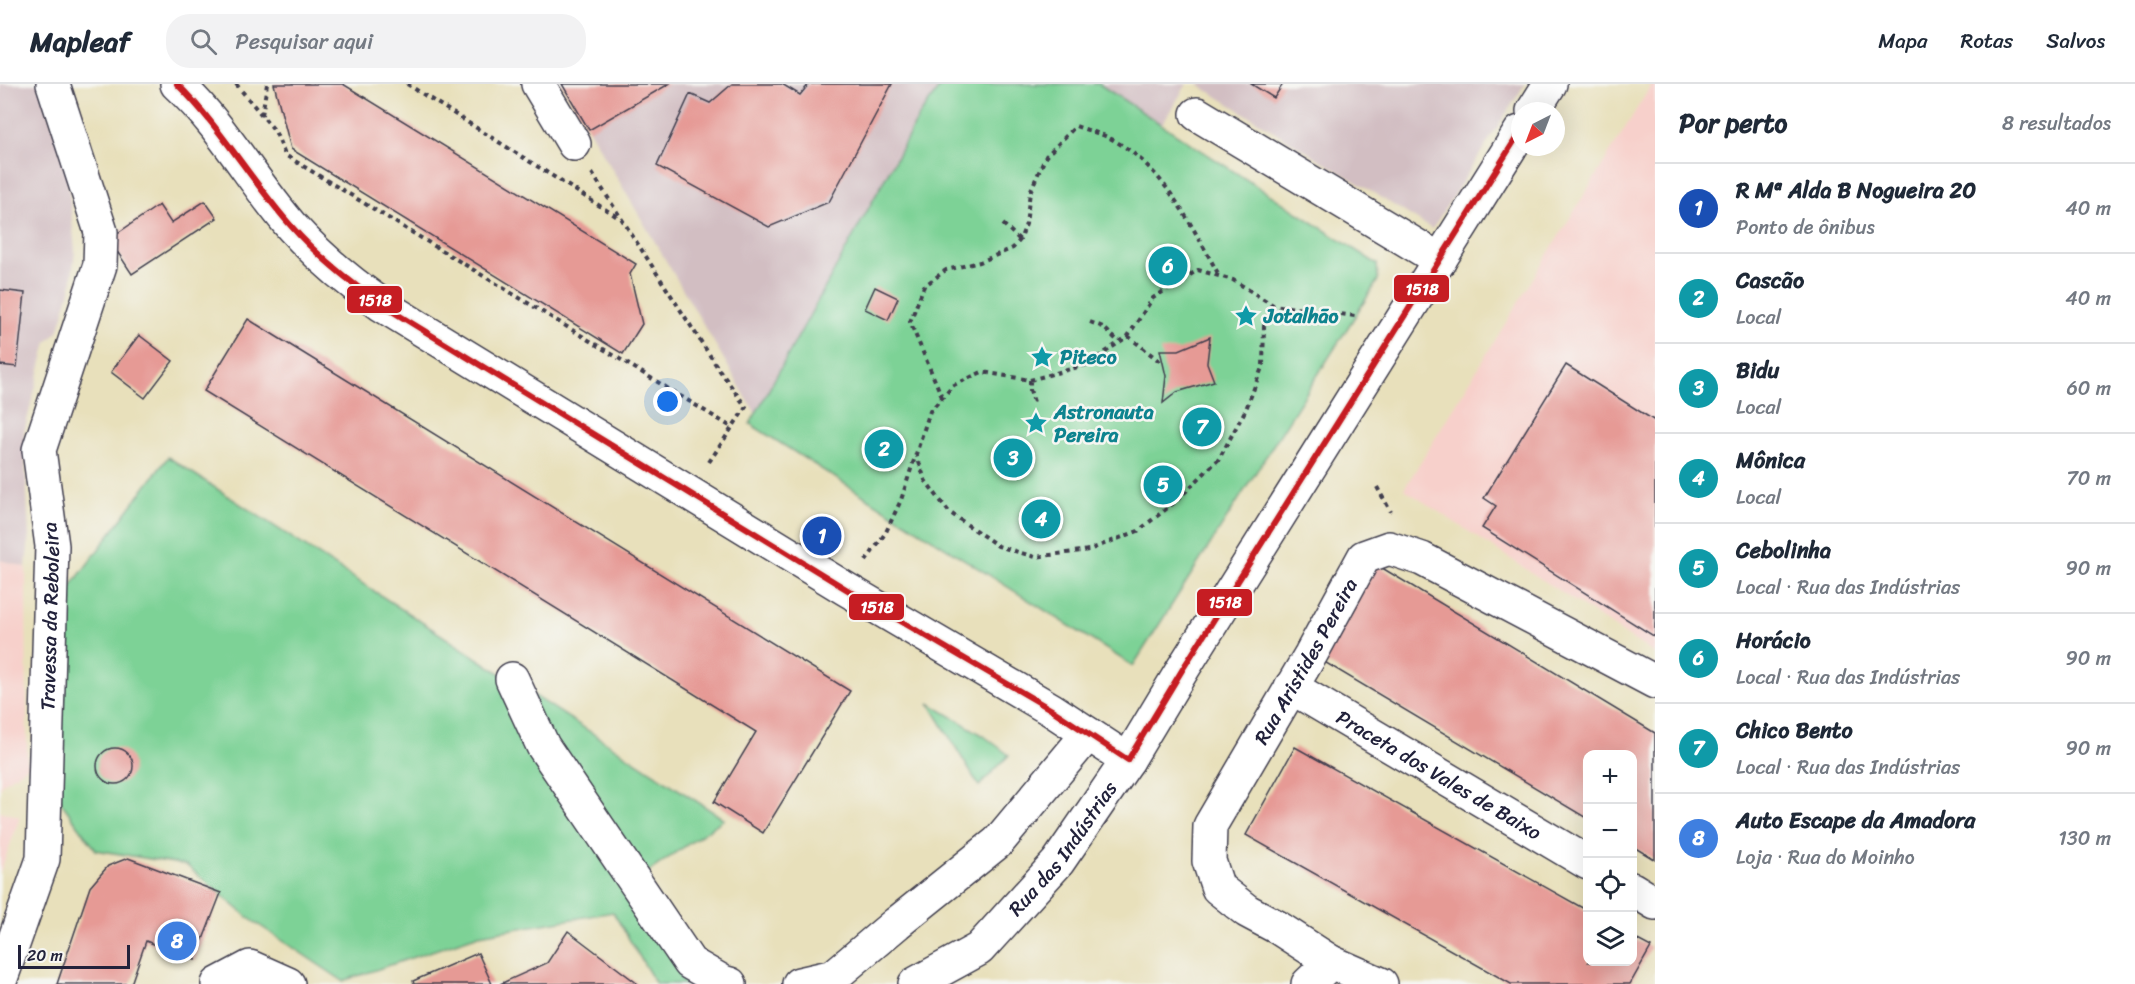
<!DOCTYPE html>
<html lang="pt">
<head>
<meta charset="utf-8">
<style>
	:root { --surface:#fff; --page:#f2f2f3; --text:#1f2937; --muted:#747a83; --line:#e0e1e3; --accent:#db2777 }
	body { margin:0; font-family:Sriracha,sans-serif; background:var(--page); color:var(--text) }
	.controls { position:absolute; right:18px; bottom:18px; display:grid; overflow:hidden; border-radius:12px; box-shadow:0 6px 24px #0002 }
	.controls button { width:54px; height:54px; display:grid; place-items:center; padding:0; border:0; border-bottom:2px solid var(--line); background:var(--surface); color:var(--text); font:30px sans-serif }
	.compass { position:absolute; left:1511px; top:18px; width:54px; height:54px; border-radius:50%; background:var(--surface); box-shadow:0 6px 24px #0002; rotate:222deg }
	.scale { position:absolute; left:18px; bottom:15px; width:112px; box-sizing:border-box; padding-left:6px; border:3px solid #22223b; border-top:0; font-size:16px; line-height:21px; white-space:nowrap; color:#22223b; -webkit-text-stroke:4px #f6f6f2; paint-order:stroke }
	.you { position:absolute; left:668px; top:318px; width:21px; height:21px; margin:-15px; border:4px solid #fff; border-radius:50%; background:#1a73e8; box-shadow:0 0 0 9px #1a73e833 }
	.badge { display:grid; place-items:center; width:39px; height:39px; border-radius:50%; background:var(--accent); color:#fff; font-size:20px; font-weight:700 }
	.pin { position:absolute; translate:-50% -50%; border:3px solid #fff; box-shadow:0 2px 6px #0006 }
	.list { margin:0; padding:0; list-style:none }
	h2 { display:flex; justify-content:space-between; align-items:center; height:78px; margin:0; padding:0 24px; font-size:26px }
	h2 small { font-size:20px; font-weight:400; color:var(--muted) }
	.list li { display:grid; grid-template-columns:39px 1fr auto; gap:18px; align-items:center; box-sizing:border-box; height:90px; padding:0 24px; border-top:2px solid var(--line) }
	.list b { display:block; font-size:22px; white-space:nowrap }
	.list p { margin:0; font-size:20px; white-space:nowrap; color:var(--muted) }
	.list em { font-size:20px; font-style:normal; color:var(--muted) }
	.icon { flex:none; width:33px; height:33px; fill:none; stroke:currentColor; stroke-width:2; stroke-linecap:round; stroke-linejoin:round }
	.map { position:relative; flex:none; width:1655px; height:900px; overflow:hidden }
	header { display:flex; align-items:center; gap:36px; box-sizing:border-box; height:84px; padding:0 30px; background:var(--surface); border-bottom:2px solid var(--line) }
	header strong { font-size:28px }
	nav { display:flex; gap:33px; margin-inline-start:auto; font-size:21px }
	.search { width:420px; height:54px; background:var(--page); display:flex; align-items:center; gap:15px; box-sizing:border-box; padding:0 21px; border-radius:24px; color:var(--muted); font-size:22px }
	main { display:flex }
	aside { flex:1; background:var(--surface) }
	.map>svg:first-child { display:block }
	.built { fill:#f7d0cb }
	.industrial { fill:#d2bec2 }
	.green { fill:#7dd296; stroke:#507a68; stroke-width:1.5 }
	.building { fill:#e69a95 }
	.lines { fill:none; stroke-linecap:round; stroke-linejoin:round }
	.minor-casing { stroke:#403e4e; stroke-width:36 }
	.path { stroke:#403e4e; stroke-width:4; stroke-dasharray:4.5 4.5; stroke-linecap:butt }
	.minor { stroke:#fff; stroke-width:33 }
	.bus-1-casing { stroke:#f6f6f2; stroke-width:10 }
	.bus-1 { stroke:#c61d23; stroke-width:6 }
	.labels { text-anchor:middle; stroke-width:5; stroke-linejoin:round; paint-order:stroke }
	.culture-label { font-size:20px; font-weight:bold; fill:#0d838f; stroke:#f6f6f2; text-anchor:start }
	.street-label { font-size:20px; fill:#22223b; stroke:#f6f6f2 }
	.line-badge { stroke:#f6f6f2; stroke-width:2 }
	.badge-label { font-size:16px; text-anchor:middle; font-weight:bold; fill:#fff }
</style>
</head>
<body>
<header>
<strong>Mapleaf</strong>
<div class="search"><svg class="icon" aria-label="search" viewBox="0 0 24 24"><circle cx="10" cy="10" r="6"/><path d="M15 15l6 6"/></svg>Pesquisar aqui</div>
<nav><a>Mapa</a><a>Rotas</a><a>Salvos</a></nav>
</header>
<main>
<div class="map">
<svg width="1655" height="900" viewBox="0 0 1655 900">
	<rect width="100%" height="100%" fill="#f6f6f2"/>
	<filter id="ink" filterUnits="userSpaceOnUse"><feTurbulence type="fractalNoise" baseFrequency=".0167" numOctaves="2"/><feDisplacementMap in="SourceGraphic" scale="12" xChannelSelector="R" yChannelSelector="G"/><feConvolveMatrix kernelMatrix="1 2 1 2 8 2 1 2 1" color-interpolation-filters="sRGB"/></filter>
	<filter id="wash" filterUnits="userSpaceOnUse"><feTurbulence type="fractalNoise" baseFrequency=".008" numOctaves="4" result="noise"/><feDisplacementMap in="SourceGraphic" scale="24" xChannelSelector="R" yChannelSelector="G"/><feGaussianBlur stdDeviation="1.35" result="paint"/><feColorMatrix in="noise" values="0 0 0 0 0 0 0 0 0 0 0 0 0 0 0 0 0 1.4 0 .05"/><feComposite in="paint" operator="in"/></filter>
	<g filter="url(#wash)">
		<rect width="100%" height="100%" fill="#e8e0bb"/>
		<path class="built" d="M1652 0H1655V570L1404 405Z
			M0 476 26 483 27 683 2 700 0 706Z
			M0 727 20 733 0 789Z"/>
		<path class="industrial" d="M0 0H40L67 85 75 166 71 203 64 228 58 248 47 258 24 348 29 453 26 483 0 476Z
			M562 0H942L921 29 756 330Z
			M1099 0H1187L1162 40Z
			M1197 0H1525L1432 145Z"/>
		<path class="green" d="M942 0H1099L1377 180 1378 196 1133 582 750 340 921 29Z
			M168 373 724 735 624 805 699 900H656L613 828 479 851 343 897 250 835 186 781 96 766 58 714 62 514Z
			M929 619 984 652 1009 671 979 702Z"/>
		<g id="blocks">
			<path class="building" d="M274 0H343L636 180 630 190 642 240 623 270 291 65Z
				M562 0H669L589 46Z
				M732 0H782L800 11 809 0H892L829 118 769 143 657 82 690 10 710 19Z
				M1251 0H1283L1274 14Z
				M205 117 217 134 132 190 109 155 159 121 171 139Z
				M875 203 898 214 888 236 865 225Z
				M0 206 25 209 17 283 0 281Z
				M248 235 850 607 763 749 714 718 756 648 204 307Z
				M139 251 173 277 145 314 111 288Z
				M1210 253 1207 279 1214 297 1177 308 1163 319 1166 292 1160 266H1179Z
				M1566 281 1655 337V553L1482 444 1496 422 1484 414Z
				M1364 473 1655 649V776L1632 762V670H1588V735L1311 570Z
				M1295 663 1588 827V878H1632V853L1651 863 1630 900H1511L1246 751Z
				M97 682a18 18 0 1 1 36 0a18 18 0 1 1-36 0Z
				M128 774 221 809 195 876 146 857 131 900H57L90 803 108 782Z
				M568 847 638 900H500L547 879Z
				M478 869 492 900H414L413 897Z"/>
		</g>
	</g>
	<g filter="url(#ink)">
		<use href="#blocks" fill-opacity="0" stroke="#403e4e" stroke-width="1.5"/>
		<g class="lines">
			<g class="minor-casing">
				<g id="minor">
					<path d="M177 0C222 41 252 97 292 143 319 173 349 198 382 221L846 505 1052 626 1128 676"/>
					<path d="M538 0 574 60"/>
					<path d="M1533 27 1550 0"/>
					<path d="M1197 30 1440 176"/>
					<path d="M512 595 543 662 690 879 723 898 730 900"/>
					<path id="s1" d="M1291 603 1588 779"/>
					<path d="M1632 805 1655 819"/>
					<path id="s2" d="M0 897 43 775 52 462 39 366 100 181 101 148 53 0"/>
					<path d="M218 900 250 883 288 900"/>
					<path d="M799 900 834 892 897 839 998 758 1088 650"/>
					<path id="s3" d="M915 900 979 865 1058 778 1128 676 1184 583 1520 48"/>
					<path d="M1308 900 1331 878"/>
					<path id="s4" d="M1381 900 1331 878 1277 843 1247 827 1218 804 1209 777 1210 742 1311 570 1364 473 1389 464 1422 475 1655 598"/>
				</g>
			</g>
			<path class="path" d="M236 0 275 47 285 71 733 344
				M407 0 619 134
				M262 31 267 0
				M592 89 718 284 746 323 709 378
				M1003 140 1020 156
				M1090 238 1103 243 1119 258
				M1128 252 1163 280
				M1030 296V306L1035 321
				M942 313 910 238 924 202 946 186 980 178 1013 164 1020 156 1026 140 1030 108 1046 72 1076 42C1089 47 1104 50 1115 57 1165 85 1192 143 1219 191
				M916 369 925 396 949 428 998 462 1035 473 1089 466 1138 447 1175 418 1219 375 1246 325 1263 281 1264 242 1273 221
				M1377 403 1391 428
				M866 477 886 448 901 416 930 327 954 301 982 288 1030 296 1089 280 1128 252 1153 214 1198 186 1233 196 1273 221 1355 232"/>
			<use href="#minor" class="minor"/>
			<g class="bus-1-casing">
				<path id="bus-1" d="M177 0C221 43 251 97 292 143 318 173 350 198 382 221L846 505 1052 626 1128 676
					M1128 676 1184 583 1520 48"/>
			</g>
			<use href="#bus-1" class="bus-1"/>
		</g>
	</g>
	<defs>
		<g id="sight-bare" transform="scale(1.8)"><path d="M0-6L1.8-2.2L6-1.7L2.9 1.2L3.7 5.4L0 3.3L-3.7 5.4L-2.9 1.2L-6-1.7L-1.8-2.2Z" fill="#0f9aa8" stroke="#f6f6f2" stroke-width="2.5" paint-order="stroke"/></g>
	</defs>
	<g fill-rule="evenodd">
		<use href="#sight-bare" x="1246" y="232"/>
		<use href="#sight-bare" x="1042" y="273"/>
		<use href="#sight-bare" x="1036" y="339"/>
	</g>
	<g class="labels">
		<g class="culture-label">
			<text x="1264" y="239">Jotalhão</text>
			<text x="1060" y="280">Piteco</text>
			<text x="1054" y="335">Astronauta<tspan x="1054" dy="23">Pereira</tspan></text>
		</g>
		<g class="street-label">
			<text dy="7" stroke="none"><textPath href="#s2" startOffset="372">Travessa da Reboleira</textPath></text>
			<text dy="7" stroke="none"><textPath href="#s4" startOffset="444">Rua Aristides Pereira</textPath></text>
			<text dy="7" stroke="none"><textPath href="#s1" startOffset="172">Praceta dos Vales de Baixo</textPath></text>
			<text dy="7" stroke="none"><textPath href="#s3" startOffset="204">Rua das Indústrias</textPath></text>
		</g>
	</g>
	<g class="line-badge">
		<rect x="1393" y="190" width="57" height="29" rx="6" fill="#c61d23"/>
		<rect x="346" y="201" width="57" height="29" rx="6" fill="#c61d23"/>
		<rect x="1196" y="504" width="57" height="29" rx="6" fill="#c61d23"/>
		<rect x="848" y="509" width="57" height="28" rx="6" fill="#c61d23"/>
	</g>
	<g class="badge-label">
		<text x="1422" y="211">1518</text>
		<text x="375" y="222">1518</text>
		<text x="1225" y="524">1518</text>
		<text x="877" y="529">1518</text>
	</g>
</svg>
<div class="controls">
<button>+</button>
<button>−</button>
<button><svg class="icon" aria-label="locate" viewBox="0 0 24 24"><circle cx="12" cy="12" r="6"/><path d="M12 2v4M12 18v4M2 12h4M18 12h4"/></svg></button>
<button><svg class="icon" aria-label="layers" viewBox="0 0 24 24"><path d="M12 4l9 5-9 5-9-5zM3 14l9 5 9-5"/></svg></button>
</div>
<svg class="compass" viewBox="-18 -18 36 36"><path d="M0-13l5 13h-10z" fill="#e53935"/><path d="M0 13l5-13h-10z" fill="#747a83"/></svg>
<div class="scale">20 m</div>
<div class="you"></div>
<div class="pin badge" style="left:822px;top:452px;background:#1a4fb4">1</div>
<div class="pin badge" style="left:884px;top:365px;background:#0f9aa8">2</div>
<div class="pin badge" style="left:1013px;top:374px;background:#0f9aa8">3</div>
<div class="pin badge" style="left:1041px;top:435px;background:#0f9aa8">4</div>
<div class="pin badge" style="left:1163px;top:401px;background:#0f9aa8">5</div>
<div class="pin badge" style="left:1168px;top:182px;background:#0f9aa8">6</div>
<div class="pin badge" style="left:1202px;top:343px;background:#0f9aa8">7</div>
<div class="pin badge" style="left:177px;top:857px;background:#3f7fe0">8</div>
</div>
<aside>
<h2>Por perto<small>8 resultados</small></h2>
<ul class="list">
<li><span class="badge" style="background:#1a4fb4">1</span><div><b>R Mª Alda B Nogueira 20</b><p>Ponto de ônibus</p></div><em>40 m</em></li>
<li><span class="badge" style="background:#0f9aa8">2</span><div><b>Cascão</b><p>Local</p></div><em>40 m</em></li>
<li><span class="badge" style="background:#0f9aa8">3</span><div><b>Bidu</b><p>Local</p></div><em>60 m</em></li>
<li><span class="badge" style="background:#0f9aa8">4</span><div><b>Mônica</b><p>Local</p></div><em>70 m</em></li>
<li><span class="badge" style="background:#0f9aa8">5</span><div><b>Cebolinha</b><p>Local · Rua das Indústrias</p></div><em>90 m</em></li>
<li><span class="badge" style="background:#0f9aa8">6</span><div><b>Horácio</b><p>Local · Rua das Indústrias</p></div><em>90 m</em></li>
<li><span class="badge" style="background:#0f9aa8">7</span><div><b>Chico Bento</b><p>Local · Rua das Indústrias</p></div><em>90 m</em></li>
<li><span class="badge" style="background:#3f7fe0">8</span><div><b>Auto Escape da Amadora</b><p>Loja · Rua do Moinho</p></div><em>130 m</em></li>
</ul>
</aside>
</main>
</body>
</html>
